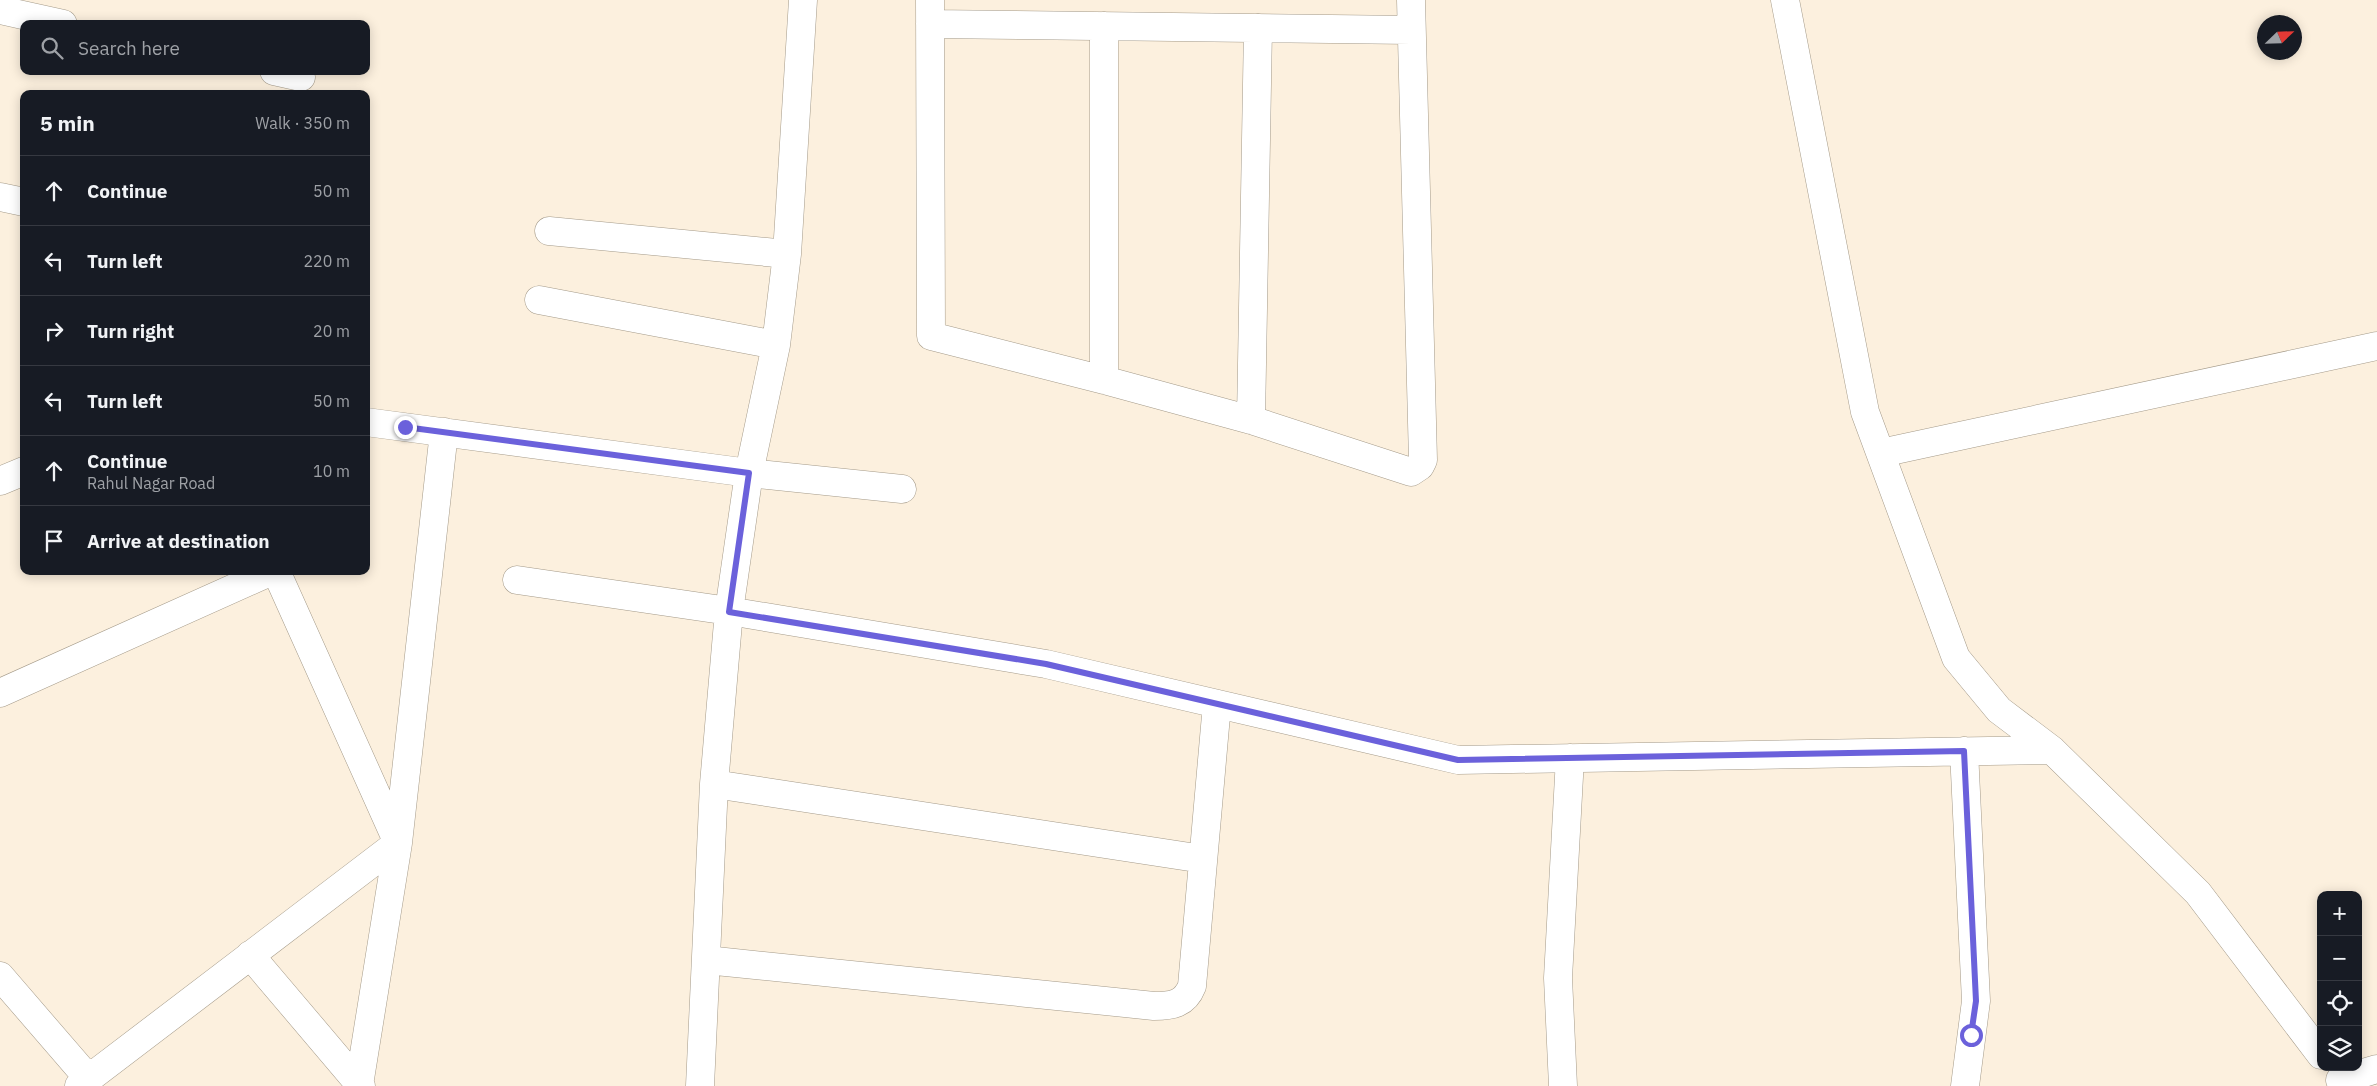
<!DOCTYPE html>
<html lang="en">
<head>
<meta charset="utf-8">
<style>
	:root { --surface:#171b24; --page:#242831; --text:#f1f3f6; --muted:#9ea1a6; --line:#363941 }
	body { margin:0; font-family:"IBM Plex Sans",sans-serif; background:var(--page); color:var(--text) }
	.controls { position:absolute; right:15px; bottom:15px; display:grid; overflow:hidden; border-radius:10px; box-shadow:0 2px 12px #0003 }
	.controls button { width:45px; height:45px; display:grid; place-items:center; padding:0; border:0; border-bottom:1px solid var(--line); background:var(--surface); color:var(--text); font:25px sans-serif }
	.compass { position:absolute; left:2257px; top:15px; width:45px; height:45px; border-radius:50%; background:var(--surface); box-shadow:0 2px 12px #0003; rotate:67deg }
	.stop { position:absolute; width:15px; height:15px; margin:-11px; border:4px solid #6b61db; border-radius:50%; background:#fff }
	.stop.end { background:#6b61db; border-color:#fff; box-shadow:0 1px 5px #0008 }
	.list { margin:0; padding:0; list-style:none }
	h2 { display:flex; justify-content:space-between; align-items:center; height:65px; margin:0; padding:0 20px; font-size:21px }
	h2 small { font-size:16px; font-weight:400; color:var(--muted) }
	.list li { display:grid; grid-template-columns:32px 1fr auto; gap:15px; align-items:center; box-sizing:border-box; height:70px; padding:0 20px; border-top:1px solid var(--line) }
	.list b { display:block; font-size:19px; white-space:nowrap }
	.list p { margin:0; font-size:16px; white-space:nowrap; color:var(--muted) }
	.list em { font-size:16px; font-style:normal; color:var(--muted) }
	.icon { flex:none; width:28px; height:28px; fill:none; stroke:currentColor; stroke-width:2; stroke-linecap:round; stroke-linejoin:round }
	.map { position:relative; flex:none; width:2377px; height:1086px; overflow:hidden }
	.search { position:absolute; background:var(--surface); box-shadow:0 2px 12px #0003; left:20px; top:20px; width:350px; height:55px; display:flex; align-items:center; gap:12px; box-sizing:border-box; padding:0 18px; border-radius:10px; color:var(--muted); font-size:19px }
	.panel { position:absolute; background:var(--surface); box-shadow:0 2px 12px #0003; left:20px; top:90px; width:350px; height:485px; border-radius:10px }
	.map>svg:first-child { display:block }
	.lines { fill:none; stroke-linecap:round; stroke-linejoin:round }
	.minor-casing { stroke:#a49a89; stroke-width:29 }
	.minor { stroke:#fff; stroke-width:28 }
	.route { stroke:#6b61db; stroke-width:6 }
</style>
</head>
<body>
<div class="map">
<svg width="2377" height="1086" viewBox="0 0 2377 1086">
	<rect width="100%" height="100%" fill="#fcf0de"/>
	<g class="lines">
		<g class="minor-casing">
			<path id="minor" d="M930 0 931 336 1104 380 1251 420 1411 472 1420 466 1423 460 1411 0
				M1785 0 1865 412 1956 658 1999 710 2052 750 2198 893 2321 1055
				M0 10 63 24
				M930 24 1411 30
				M1104 26V380
				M274 71 301 77
				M0 197 24 202
				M549 231 787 254
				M539 300 776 345
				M1251 420 1258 28
				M366 422 749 473 902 489
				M1881 453 2377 346
				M0 481 24 471
				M517 580 729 611 1046 664 1458 760 2052 750
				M0 693 272 571
				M1964 751 1976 1001 1965 1086
				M714 784 1203 859
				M250 955 361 1086
				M706 960 1154 1006C1172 1006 1185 1004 1192 986L1217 704
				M0 976 88 1078
				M2340 1080 2377 1069
				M359 1085 398 843 444 432
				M79 1086 398 843 276 571
				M700 1086 714 784 729 611 749 473 776 345 787 254 803 0
				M1563 1086 1558 978 1570 758"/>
		</g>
		<use href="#minor" class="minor"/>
	</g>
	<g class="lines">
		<path class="route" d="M405 427 749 473 729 612 1046 664 1458 760 1964 751 1976 1001 1971 1035"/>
	</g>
</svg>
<div class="controls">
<button>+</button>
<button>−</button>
<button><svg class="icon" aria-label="locate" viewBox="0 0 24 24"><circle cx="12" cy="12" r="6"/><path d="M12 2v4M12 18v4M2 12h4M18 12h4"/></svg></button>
<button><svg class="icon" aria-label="layers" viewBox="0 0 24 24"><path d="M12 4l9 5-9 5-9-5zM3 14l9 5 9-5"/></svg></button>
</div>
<svg class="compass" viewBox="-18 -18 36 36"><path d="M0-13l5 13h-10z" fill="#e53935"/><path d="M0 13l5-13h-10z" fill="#9ea1a6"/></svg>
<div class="stop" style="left:1971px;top:1035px"></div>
<div class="stop end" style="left:405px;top:427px"></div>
<div class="search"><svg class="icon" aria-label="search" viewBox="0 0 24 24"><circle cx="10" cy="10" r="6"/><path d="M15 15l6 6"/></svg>Search here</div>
<section class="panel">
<h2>5 min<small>Walk · 350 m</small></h2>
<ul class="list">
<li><svg class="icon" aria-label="ahead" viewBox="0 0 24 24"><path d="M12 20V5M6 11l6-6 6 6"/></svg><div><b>Continue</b></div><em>50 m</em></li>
<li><svg class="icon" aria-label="left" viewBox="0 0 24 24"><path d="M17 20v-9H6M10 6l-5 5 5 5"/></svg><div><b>Turn left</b></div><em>220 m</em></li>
<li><svg class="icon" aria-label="right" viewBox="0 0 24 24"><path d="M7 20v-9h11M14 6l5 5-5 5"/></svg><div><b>Turn right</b></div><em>20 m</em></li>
<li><svg class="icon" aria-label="left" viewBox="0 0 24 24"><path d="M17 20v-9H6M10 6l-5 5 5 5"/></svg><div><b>Turn left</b></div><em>50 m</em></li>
<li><svg class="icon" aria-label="ahead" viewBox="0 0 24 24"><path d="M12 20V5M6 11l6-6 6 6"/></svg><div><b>Continue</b><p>Rahul Nagar Road</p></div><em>10 m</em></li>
<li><svg class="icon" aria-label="arrive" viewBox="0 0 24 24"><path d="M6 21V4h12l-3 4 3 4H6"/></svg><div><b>Arrive at destination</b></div></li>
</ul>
</section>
</div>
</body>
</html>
